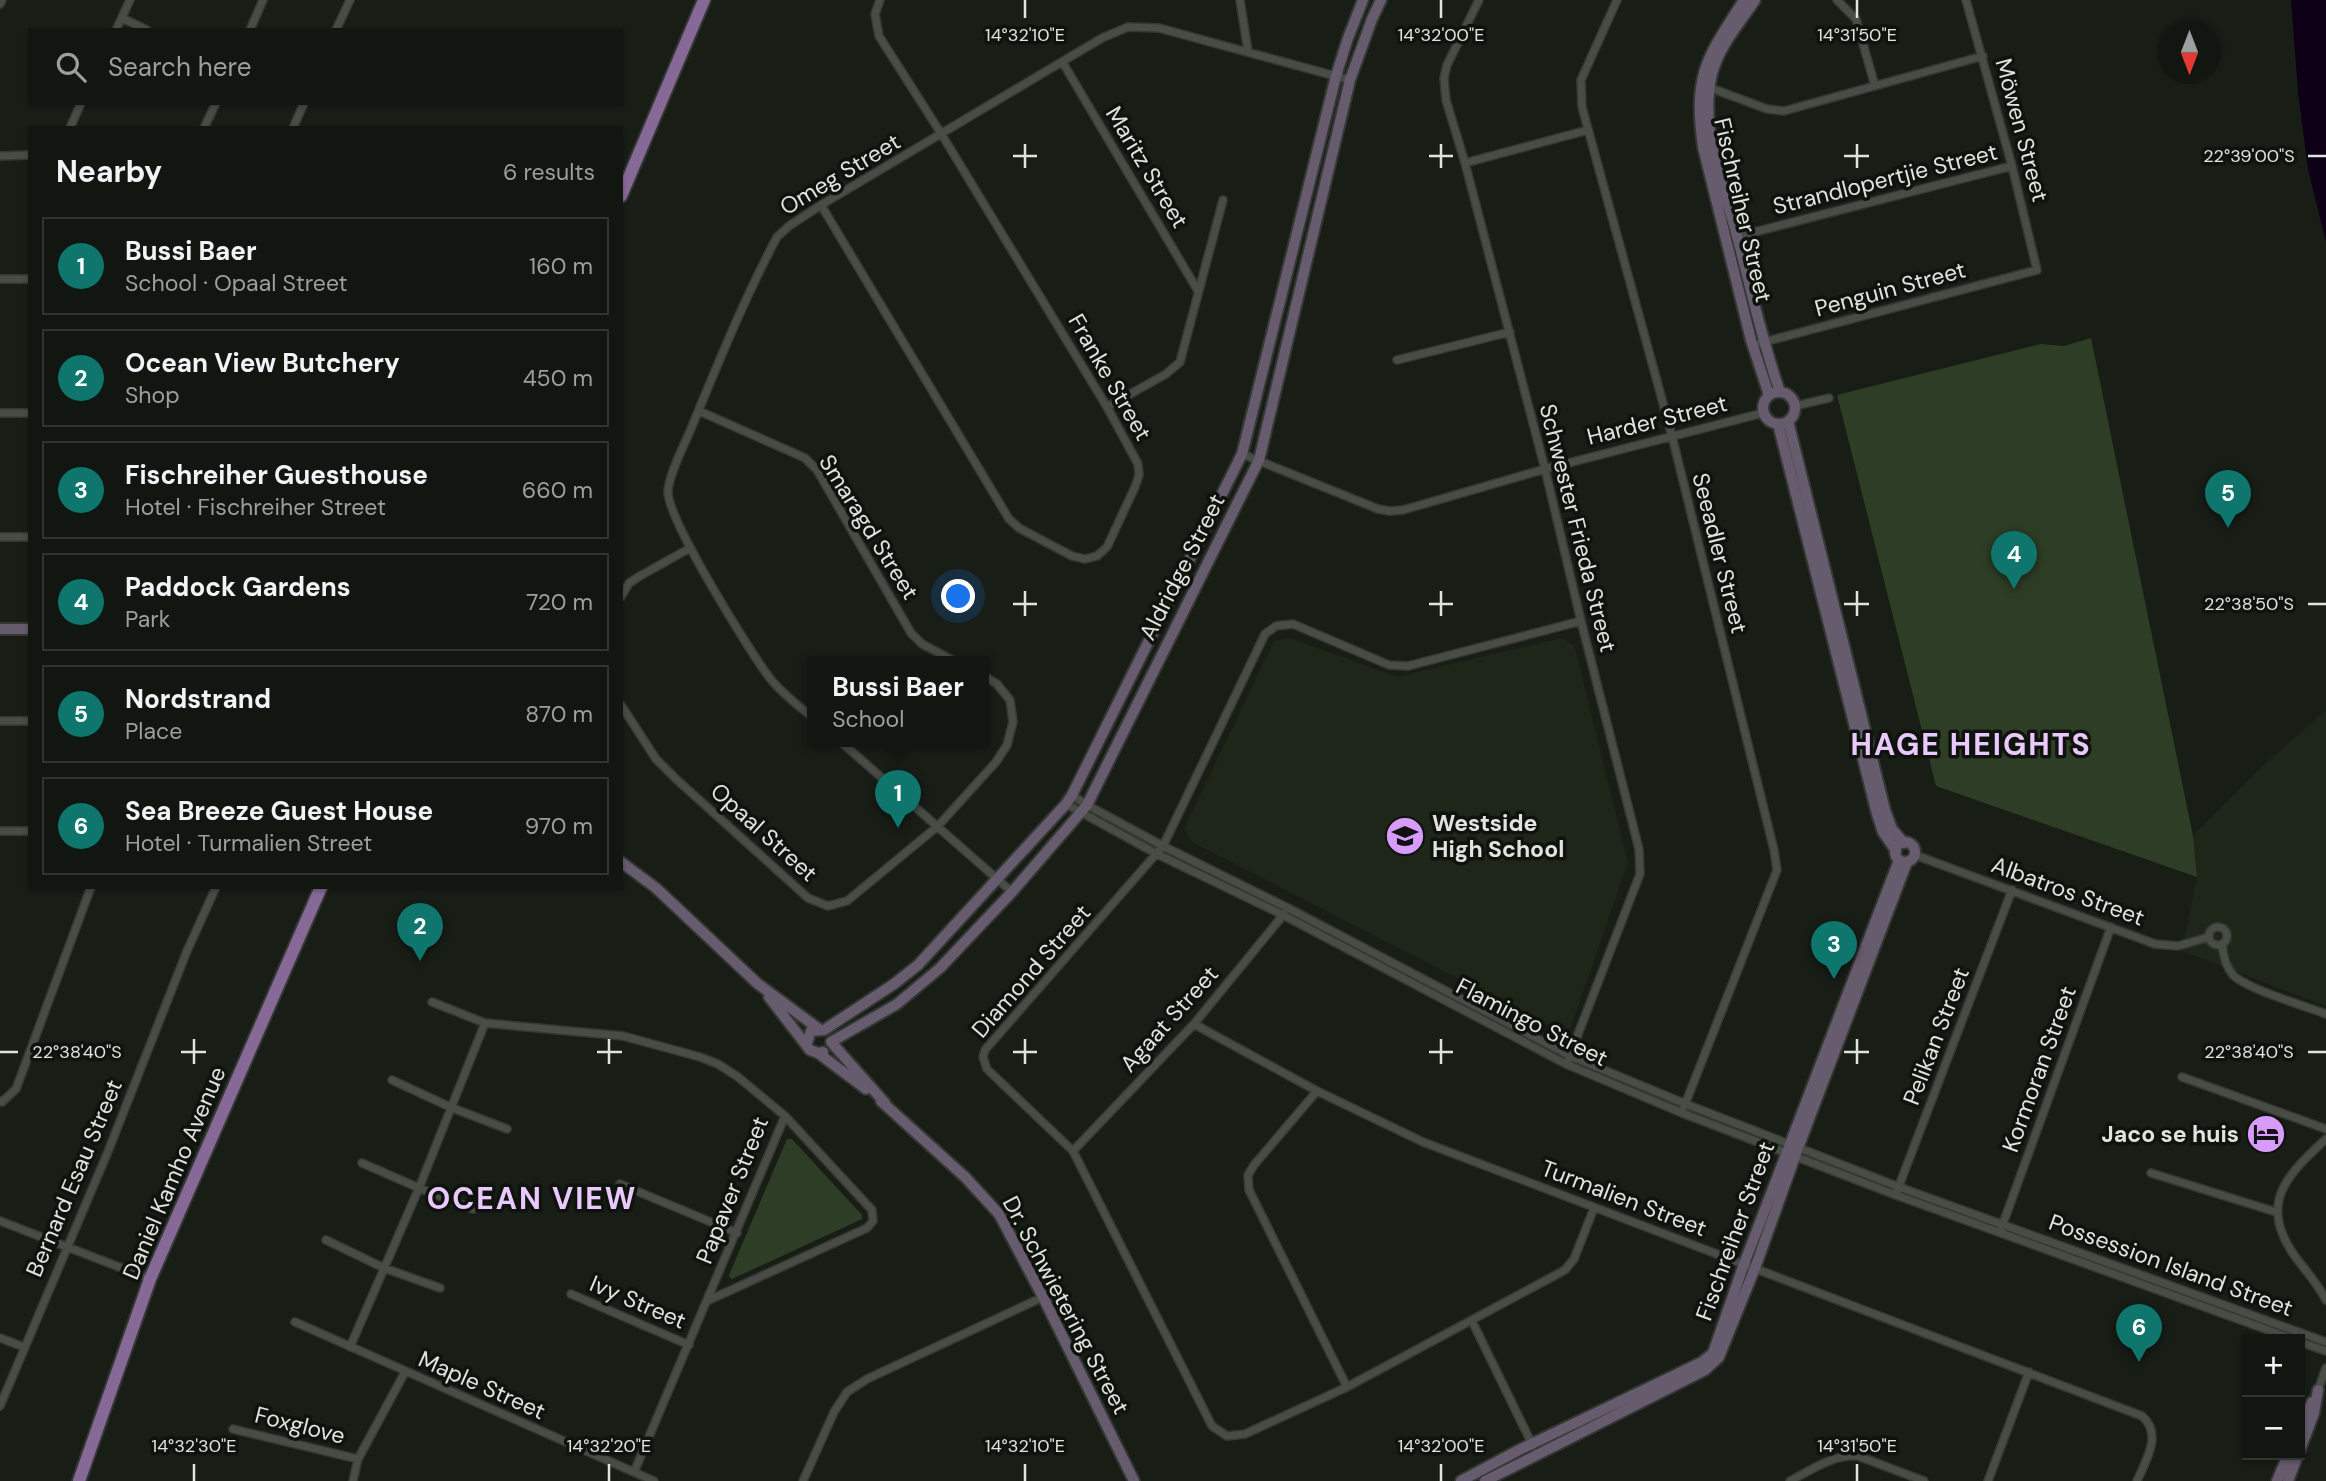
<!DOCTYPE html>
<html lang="en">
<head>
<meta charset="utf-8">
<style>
	:root { --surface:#121610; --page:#1f231e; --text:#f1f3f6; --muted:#9c9f9f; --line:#313530; --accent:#0f766e }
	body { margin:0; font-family:"DM Sans",sans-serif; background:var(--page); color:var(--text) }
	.controls { position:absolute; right:21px; bottom:21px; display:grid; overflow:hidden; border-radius:0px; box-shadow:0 2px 5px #0004 }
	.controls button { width:63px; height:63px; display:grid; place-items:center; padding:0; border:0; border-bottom:2px solid var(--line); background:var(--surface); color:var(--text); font:35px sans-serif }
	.compass { position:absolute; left:2158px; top:21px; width:63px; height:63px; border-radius:50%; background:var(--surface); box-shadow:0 2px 5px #0004; rotate:180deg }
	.you { position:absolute; left:959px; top:597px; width:24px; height:24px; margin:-18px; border:5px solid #fff; border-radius:50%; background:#1a73e8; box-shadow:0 0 0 10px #1a73e833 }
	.badge { display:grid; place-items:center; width:46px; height:46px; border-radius:50%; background:var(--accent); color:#fff; font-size:23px; font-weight:700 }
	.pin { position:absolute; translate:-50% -58px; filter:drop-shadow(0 2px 4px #0008) }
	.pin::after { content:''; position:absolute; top:37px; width:24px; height:21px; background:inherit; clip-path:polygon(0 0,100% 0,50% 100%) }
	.popup { position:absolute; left:807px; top:656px; width:182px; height:91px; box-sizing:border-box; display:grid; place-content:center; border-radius:0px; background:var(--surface); filter:drop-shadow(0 2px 5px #0005); font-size:23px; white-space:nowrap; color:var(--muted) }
	.popup b { font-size:26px; color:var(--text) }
	.popup::after { content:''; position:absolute; left:50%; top:100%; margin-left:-14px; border:14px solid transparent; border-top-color:var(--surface) }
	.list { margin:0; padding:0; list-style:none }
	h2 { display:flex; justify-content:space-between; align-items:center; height:91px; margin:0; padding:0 28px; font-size:30px }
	h2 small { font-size:23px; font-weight:400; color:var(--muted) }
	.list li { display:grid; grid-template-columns:46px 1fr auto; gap:21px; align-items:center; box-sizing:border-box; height:98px; margin:0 14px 14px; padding:0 14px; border:2px solid var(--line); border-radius:0px }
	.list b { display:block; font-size:26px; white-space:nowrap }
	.list p { margin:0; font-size:23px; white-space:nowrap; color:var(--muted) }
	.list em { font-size:23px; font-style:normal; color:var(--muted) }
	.icon { flex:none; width:38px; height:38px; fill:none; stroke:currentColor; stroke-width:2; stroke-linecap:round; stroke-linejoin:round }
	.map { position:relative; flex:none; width:2326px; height:1481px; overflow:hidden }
	.search { position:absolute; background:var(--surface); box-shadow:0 2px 5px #0004; left:28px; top:28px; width:595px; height:77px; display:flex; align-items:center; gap:18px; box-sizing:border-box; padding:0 24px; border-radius:0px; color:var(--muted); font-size:26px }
	.panel { position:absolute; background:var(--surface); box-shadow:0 2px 5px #0004; left:28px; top:126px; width:595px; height:763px; border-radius:0px }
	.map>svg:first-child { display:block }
	.built { fill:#1e2619 }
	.green { fill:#2e3d25 }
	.water { fill:#0d0017 }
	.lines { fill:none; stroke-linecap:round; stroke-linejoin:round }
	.street-casing { stroke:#343733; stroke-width:10 }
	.secondary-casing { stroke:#343733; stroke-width:14 }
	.primary-casing { stroke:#343733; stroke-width:16 }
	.street { stroke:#474c44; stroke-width:7 }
	.secondary { stroke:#675b6e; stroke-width:10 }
	.primary { stroke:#876998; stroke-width:12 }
	.ticks { fill:none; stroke:#e0e3de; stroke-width:2.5 }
	.labels { text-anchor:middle; stroke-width:7; stroke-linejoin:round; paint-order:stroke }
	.street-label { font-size:23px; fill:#e0e3de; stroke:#0f130d }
	.poi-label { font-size:23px; font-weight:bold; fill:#e0e3de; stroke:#0f130d; text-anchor:start }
	.district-label { font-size:30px; font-weight:bold; letter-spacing:2px; fill:#eac9fe; stroke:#0f130d }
	.ticks-label { font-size:18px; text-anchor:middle; fill:#e0e3de; stroke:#0f130d; stroke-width:7; stroke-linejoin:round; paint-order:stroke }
</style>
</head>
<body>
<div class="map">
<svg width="2326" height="1481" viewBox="0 0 2326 1481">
	<rect width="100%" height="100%" fill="#181d16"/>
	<path class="built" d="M1290 638 1397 677 1561 638 1574 645 1628 862 1571 1027 1560 1031 1192 842 1184 829 1274 641Z
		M2326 710V1006L2182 951 2197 877 2193 836 2266 763Z"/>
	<path class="green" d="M2091 338 2193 836 2197 877 1936 786 1837 395 2041 344 2064 346Z
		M787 1139H792L862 1215V1219L732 1279 730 1278 729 1275Z"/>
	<path class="water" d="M2291 0H2326V242L2308 169 2298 92Z"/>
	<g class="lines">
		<g class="street-casing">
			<path id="street" d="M1240 0 1248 51
				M1479 0 1447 65 1444 78 1446 100 1465 163 1545 469 1581 621 1639 849 1640 874 1568 1060
				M1617 0 1581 80 1582 107 1672 436 1774 850 1777 870 1684 1107
				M1837 0 1856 19 1875 86
				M0 4 2 0
				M122 18 147 30
				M116 30 130 0
				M250 30 263 0
				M336 30 350 0
				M1063 63 1198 291
				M1708 87 1767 109 1784 111 1983 56
				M70 128 81 103
				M204 128 216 103
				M293 128 304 103
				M0 156 30 155
				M1465 163 1588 130
				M821 205 1009 519 1019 528 1072 556 1085 559 1097 556 1107 547 1135 487 1139 475 1138 464 1107 407 942 135 879 36 875 14 880 0
				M1735 237 2012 166
				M0 279H30
				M1760 343 2037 270 2012 166 1966 0
				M1397 360 1510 332
				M1795 406 1829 398
				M1107 407 1166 374 1180 362 1223 200
				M699 411 805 458 817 470 911 633 922 644 956 662
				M0 413H30
				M1242 454 1378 509 1390 511 1403 510 1545 469 1763 413
				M0 537H30
				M621 597 629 583 640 576 690 548
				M1581 621 1408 666 1389 665 1293 624 1276 626 1265 634 1163 846 985 1050 983 1057 987 1069 1073 1151 1212 1426 1227 1436 1245 1434 1347 1387 1565 1270 1574 1259 1594 1208
				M621 705 656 759 676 779 808 898 828 906 847 901 938 826 996 762 1007 745 1013 722 1010 700 997 684 984 676
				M812 717C798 705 781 693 769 677 750 652 666 517 668 491 669 474 683 448 690 431 717 366 744 299 777 237L789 226 821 205 1102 38 1128 27 1159 28 1350 80
				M0 721H30
				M841 742 1012 892
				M1072 795 1087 805 1163 846 1288 908 1570 1056 1686 1104 1899 1187 2326 1342
				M1066 804 1157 854 1283 915 1566 1064 1682 1113 1896 1195 2293 1339
				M0 831H30
				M1915 855 2155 944 2178 946 2209 937
				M2209 936a9 9 0 1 1 18 0a9 9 0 1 1-18 0Z
				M2222 944C2223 955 2226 967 2233 975 2247 989 2305 1006 2326 1014
				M432 1002 485 1023
				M1194 1024 1317 1091 1423 1142 2142 1416C2163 1434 2146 1460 2137 1481
				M2182 1077 2326 1129
				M392 1080 450 1107 507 1129
				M1317 1091 1254 1165 1248 1175 1249 1190 1347 1387
				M0 1101 2 1102 16 1089 91 887
				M2326 1139C2287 1175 2258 1203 2294 1255 2305 1270 2318 1284 2326 1300
				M1073 1151 1194 1024 1284 914
				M362 1163 419 1188 473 1209
				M2151 1173 2276 1212
				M620 1184 737 1233
				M1897 1191 2012 890
				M0 1221 150 1279
				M2001 1229 2111 927
				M326 1240 384 1268 440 1288
				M571 1294 689 1345
				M707 1301 867 1228 873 1221 872 1210 785 1116
				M1472 1321 1533 1446
				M295 1322 654 1481
				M0 1338 24 1347
				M2300 1342 2326 1351
				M350 1347 419 1188 485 1023 623 1036 700 1057 718 1064 738 1077 785 1116 634 1472
				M2318 1390 2326 1368
				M0 1406 107 1154 187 951 216 887
				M233 1429 358 1459
				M353 1481 358 1459 405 1372
				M803 1481 834 1412 847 1392 867 1379 1043 1297
				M1790 1481C1811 1470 1834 1454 1858 1456L1924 1481
				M1988 1481 2029 1372"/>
		</g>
		<g class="secondary-casing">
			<path id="secondary" d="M1744 0C1706 59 1693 74 1703 147L1751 340 1769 395
				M1755 0C1740 23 1719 46 1712 74 1699 128 1723 184 1737 236 1751 289 1762 341 1780 392
				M1763 408a16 16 0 1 1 32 0a16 16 0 1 1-32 0Z
				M1788 421 1885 810 1892 829 1904 843
				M1778 424 1877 814 1883 832 1896 851
				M0 629H30
				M1895 852a10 10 0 1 1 20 0a10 10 0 1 1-20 0Z
				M621 862 656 888 758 984 819 1029
				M769 997 810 1050 818 1053 823 1052
				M824 1030 894 984 918 965 1066 804 1072 795 1242 454 1336 76 1348 38 1363 0
				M807 1043 811 1031 823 1030
				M818 1053 866 1089
				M881 1101 965 1177 999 1214 1043 1297 1134 1481
				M885 1103 831 1042 897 1004 940 968 1012 892 1087 805 1259 460 1350 80 1372 19 1381 0
				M2300 1428 2312 1402
				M2300 1450 2314 1413 2318 1390
				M1461 1481 1519 1450 1702 1362 1713 1353 1744 1264 1899 860
				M1485 1481 1705 1370 1719 1357 1755 1268 1798 1148 1907 862
				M2277 1481 2288 1455
				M2288 1481 2298 1455"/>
		</g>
		<g class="primary-casing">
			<path id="primary" d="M621 196 704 0
				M79 1481 150 1279 321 887"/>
		</g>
		<use href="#street" class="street"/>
		<use href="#secondary" class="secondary"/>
		<use href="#primary" class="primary"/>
	</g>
	<path class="ticks" d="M1025 0V18M1441 0V18M1857 0V18M1025 144V168M1441 144V168M1857 144V168M1013 156H1037M1429 156H1453M1844 156H1869M2308 156H2326M1025 591V616M1441 591V616M1857 591V616M1013 604H1037M1429 604H1453M1844 604H1869M2308 604H2326M194 1039V1064M609 1039V1064M1025 1039V1064M1441 1039V1064M1857 1039V1064M0 1052H18M181 1052H206M597 1052H622M1013 1052H1037M1429 1052H1453M1844 1052H1869M2308 1052H2326M194 1464V1481M609 1464V1481M1025 1464V1481M1441 1464V1481M1857 1464V1481"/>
	<defs>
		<g id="school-disc" transform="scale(2.0125)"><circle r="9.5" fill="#d79bf9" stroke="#0f130d"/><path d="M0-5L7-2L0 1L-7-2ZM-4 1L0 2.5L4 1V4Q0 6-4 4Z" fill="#111"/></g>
		<g id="hotel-disc" transform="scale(2.0125)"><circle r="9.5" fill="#d79bf9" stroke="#0f130d"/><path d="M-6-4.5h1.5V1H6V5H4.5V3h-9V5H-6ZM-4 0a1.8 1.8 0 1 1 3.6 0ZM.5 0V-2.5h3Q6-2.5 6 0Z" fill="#111"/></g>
	</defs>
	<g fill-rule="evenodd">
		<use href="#school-disc" x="1405" y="836"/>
		<use href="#hotel-disc" x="2266" y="1134"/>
	</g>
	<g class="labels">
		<g class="street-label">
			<text transform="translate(2022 130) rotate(75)" y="8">Möwen Street</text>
			<text transform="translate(1147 167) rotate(59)" y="8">Maritz Street</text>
			<text transform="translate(840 174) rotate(-31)" y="8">Omeg Street</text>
			<text transform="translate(1885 179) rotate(-14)" y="8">Strandlopertjie Street</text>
			<text transform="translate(1743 210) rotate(77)" y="8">Fischreiher Street</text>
			<text transform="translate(1890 289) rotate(-15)" y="8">Penguin Street</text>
			<text transform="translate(1110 377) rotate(60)" y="8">Franke Street</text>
			<text transform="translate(1657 420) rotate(-14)" y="8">Harder Street</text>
			<text transform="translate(869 527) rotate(58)" y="8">Smaragd Street</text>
			<text transform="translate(1578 528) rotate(76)" y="8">Schwester Frieda Street</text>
			<text transform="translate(1720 553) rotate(76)" y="8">Seeadler Street</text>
			<text transform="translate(1182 567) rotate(-63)" y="8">Aldridge Street</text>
			<text transform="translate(764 832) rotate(42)" y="8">Opaal Street</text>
			<text transform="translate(2068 891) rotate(20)" y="8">Albatros Street</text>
			<text transform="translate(1031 971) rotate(-49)" y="8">Diamond Street</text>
			<text transform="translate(1169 1019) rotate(-48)" y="8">Agaat Street</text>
			<text transform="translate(1532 1022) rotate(27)" y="8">Flamingo Street</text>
			<text transform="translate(1936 1036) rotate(-69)" y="8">Pelikan Street</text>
			<text transform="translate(2039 1069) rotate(-70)" y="8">Kormoran Street</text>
			<text transform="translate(174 1173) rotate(-67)" y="8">Daniel Kamho Avenue</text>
			<text transform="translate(74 1178) rotate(-67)" y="8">Bernard Esau Street</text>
			<text transform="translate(732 1190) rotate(-68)" y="8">Papaver Street</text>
			<text transform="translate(1624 1198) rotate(21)" y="8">Turmalien Street</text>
			<text transform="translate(1735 1231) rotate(-70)" y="8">Fischreiher Street</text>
			<text transform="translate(2171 1265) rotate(20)" y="8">Possession Island Street</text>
			<text transform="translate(638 1302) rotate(23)" y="8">Ivy Street</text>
			<text transform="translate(1066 1305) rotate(62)" y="8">Dr. Schwietering Street</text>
			<text transform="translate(482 1385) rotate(24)" y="8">Maple Street</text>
			<text transform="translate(300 1425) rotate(14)" y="8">Foxglove</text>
		</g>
		<g class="poi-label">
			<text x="1432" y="831">Westside<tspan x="1432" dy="26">High School</tspan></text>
			<text x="2239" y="1142" text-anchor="end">Jaco se huis</text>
		</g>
		<g class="district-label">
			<text x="1971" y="755">HAGE HEIGHTS</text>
			<text x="532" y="1209">OCEAN VIEW</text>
		</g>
	</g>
	<g class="ticks-label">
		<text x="1025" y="41">14°32'10"E</text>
		<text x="1441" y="41">14°32'00"E</text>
		<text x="1857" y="41">14°31'50"E</text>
		<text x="2249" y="162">22°39'00"S</text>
		<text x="2249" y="610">22°38'50"S</text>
		<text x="2249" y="1058">22°38'40"S</text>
		<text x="77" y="1058">22°38'40"S</text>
		<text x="194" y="1452">14°32'30"E</text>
		<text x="609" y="1452">14°32'20"E</text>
		<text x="1025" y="1452">14°32'10"E</text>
		<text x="1441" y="1452">14°32'00"E</text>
		<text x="1857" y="1452">14°31'50"E</text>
	</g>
</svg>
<div class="controls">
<button>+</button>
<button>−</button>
</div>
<svg class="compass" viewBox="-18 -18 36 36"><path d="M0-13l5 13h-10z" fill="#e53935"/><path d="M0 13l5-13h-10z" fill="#9c9f9f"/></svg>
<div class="you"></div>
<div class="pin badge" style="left:898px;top:828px">1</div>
<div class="popup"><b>Bussi Baer</b>School</div>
<div class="pin badge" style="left:420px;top:961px">2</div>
<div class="pin badge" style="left:1834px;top:979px">3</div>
<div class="pin badge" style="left:2014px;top:589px">4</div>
<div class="pin badge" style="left:2228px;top:528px">5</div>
<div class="pin badge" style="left:2139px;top:1362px">6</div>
<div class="search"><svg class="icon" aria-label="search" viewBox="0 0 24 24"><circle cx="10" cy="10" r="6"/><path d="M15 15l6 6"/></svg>Search here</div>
<section class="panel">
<h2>Nearby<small>6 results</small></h2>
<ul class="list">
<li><span class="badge">1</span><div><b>Bussi Baer</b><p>School · Opaal Street</p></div><em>160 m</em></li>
<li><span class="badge">2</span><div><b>Ocean View Butchery</b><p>Shop</p></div><em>450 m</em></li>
<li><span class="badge">3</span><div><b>Fischreiher Guesthouse</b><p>Hotel · Fischreiher Street</p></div><em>660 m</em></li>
<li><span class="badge">4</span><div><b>Paddock Gardens</b><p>Park</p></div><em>720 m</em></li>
<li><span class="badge">5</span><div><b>Nordstrand</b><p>Place</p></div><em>870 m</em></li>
<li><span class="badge">6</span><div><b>Sea Breeze Guest House</b><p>Hotel · Turmalien Street</p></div><em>970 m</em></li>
</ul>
</section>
</div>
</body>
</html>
